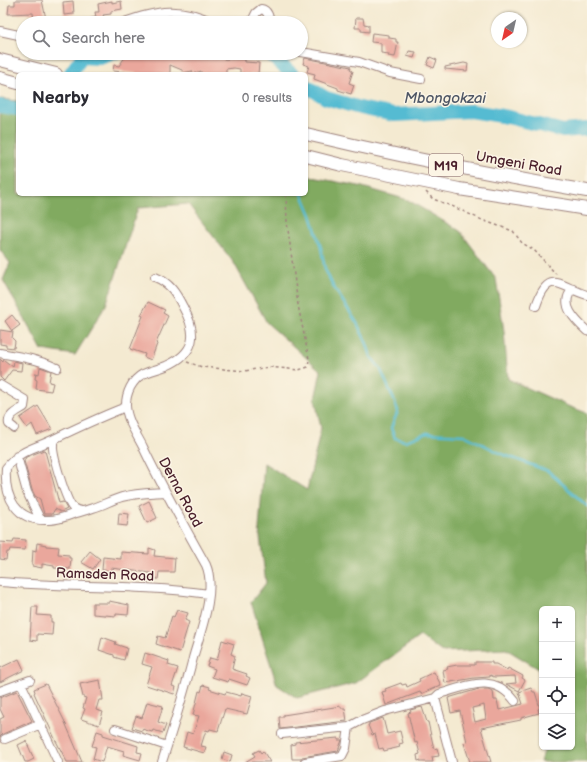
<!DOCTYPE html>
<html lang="en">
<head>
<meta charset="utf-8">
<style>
	:root { --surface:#fff; --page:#f7f7f7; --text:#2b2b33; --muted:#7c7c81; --line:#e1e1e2 }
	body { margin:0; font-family:"Balsamiq Sans",sans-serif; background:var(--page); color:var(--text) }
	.controls { position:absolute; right:12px; bottom:12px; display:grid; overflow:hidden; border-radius:6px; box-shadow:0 1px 3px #0004 }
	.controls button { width:36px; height:36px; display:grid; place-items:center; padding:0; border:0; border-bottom:1px solid var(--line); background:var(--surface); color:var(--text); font:20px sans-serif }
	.compass { position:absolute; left:491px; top:12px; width:36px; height:36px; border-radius:50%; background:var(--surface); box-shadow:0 1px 3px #0004; rotate:214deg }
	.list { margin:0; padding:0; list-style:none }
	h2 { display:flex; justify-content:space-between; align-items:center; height:52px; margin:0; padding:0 16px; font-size:17px }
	h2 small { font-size:13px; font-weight:400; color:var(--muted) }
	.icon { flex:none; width:22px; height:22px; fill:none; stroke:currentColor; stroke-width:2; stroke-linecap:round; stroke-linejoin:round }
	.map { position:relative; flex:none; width:587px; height:762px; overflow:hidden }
	.search { position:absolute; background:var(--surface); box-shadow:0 1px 3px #0004; left:16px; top:16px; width:292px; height:44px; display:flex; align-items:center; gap:10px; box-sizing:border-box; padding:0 14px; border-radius:22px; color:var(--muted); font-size:15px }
	.panel { position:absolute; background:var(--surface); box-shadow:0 1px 3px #0004; left:16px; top:72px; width:292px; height:124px; border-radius:6px }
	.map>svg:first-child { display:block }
	.forest { fill:#81aa61; stroke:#666446 }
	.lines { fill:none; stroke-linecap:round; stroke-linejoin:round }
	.stream { stroke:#54bbd2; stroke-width:2.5 }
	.river { stroke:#54bbd2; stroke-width:14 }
	.building { fill:#eaa79c; fill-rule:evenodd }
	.minor-casing { stroke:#9f847e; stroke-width:10 }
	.highway-casing { stroke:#9f847e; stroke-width:14 }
	.path { stroke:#9f847e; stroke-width:1.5; stroke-dasharray:3 3; stroke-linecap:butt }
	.minor { stroke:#fff; stroke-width:8 }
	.highway { stroke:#fff; stroke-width:12 }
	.labels { text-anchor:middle; stroke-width:3; stroke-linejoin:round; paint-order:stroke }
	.shield { fill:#fcf5e5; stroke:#7f5f63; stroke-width:1 }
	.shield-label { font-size:13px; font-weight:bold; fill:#4a1f2b }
	.street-label { font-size:14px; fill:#4a1f2b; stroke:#fcf5e5 }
	.water-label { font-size:15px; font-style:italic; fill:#4e5665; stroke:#fcf5e5 }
</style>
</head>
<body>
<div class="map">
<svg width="587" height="762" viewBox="0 0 587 762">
	<rect width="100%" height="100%" fill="#fcf5e5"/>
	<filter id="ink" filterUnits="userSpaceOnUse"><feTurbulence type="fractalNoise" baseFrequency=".025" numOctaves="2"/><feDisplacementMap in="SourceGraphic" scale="8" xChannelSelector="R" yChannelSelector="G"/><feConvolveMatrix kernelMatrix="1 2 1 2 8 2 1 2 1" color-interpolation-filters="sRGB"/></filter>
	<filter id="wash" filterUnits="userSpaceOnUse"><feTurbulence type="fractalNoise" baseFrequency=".012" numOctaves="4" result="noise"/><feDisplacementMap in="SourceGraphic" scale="16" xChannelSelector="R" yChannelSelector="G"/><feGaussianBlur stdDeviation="0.9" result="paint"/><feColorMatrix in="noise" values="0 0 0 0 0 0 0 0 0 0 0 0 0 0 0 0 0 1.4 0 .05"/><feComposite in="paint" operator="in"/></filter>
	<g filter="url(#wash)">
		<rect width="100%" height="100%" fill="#f4ead1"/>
		<path class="forest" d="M0 99 18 101V194H306V176L359 186 408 200 460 231 496 279 504 331 508 379 570 407 587 413V762H540L546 747H572V609H542V671L506 649 442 652 420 636 356 683 297 698 277 685 251 602 266 583 259 529 264 463 307 490 321 428 315 399 321 371 267 323 234 263 188 204 138 208 106 305 75 355 42 350 3 280 10 263 0 250Z"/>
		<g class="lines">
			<path class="stream" d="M302 194 311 215 321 248 325 269 333 286 357 323 367 344 371 357 380 368 394 400 398 411 391 428 395 438 405 441 427 433 464 435 502 454 548 471 587 506"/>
			<path class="river" d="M155 23C165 18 183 18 194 23
				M268 53 292 74
				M70 74 82 57 100 58 114 53
				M306 86 326 98 360 108 394 115 471 111 508 117 563 131 587 129
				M0 106 18 109"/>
		</g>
		<g id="blocks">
			<path class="building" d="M15 0H42L46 19 34 21 33 13 8 14 9 5H15Z
				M73 1 74 14 64 15 63 2Z
				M112 1V3L121 1 122 9 111 11V14L103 15 105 21 99 23H81L80 21 96 17 95 12H99L98 4Z
				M356 18H363L364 24 369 25V32L361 31V28H355Z
				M372 33 389 35V38L396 39V42H398L395 57 388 56 389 54 381 53V43L371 42Z
				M409 51 416 52 414 58 407 56Z
				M146 53H221L224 59H245V62L259 63 258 74H240V69L234 68 226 69V74H201V71L193 74 192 71 183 73 182 70 170 65V74H143L113 71 114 65 119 66 123 60 128 54 132 57 146 55Z
				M430 57 437 60 434 68 427 65Z
				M305 58 351 67 350 69 353 71 349 83 354 85 351 94 338 90V88L314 79 315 74 307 72 309 66 303 64Z
				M464 63 468 64 467 71 445 69V67Z
				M148 302 165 310 163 313 168 316 156 343 157 344 151 360 144 357 145 354 130 349 143 316 141 315Z
				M12 315 20 325 12 331 5 321Z
				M0 330 13 332 12 338 15 341 14 348 6 347V345L0 344Z
				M0 359 3 362 4 360 13 367 14 361 22 363 21 371 12 370 4 381 0 377Z
				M40 367 51 371 49 382 53 383 51 391 36 389 37 380 35 379 36 373 39 374Z
				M38 406 52 429 37 435 32 424 27 428 20 418Z
				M44 450 45 451 59 503 63 502 67 509 61 512 55 509 52 514H44L40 499 35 496 32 490 24 461 26 457Z
				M149 501 157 518 147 523 139 506Z
				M119 513 129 514 127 526 118 525Z
				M14 539 26 540 25 550 10 549 9 552H7L6 560 0 559V542L13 543Z
				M37 543 46 545V546L59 547 58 554 69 555V558H71L70 569 54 568V566L42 564V568L32 566 33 550 36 551Z
				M149 548 155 550 154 556 175 558 174 572H159L158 579H150V573L111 568V571L102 570 103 557 121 559V552L149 554Z
				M90 551 100 559 93 569 81 562Z
				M109 601 129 605 128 615 116 614V616L93 614V603H109Z
				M32 607H38L37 615 51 616V622H53L52 635 37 634V641L30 640Z
				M177 610 188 613 185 620 189 622 180 652 156 644 158 636 165 638 172 616 174 617Z
				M102 637 116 642 115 644 127 648 124 660 114 657V655L99 650Z
				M222 640 234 644 231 654 235 656 232 669 247 674 246 676 250 678 247 685 229 679 228 682 212 677 215 669 207 666 210 658 217 660Z
				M145 653 169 661 168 665 178 668 172 686 176 687 174 694 146 685 152 667 142 664Z
				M19 659 24 670 0 682V668Z
				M475 662H492V664H496L507 670 508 668 523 676 522 678 525 680 519 691 506 684 516 683 515 676 494 677 490 675V677L474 678 445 683 443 670 448 669 447 667 457 665H475Z
				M434 672 441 685 421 694 420 692 386 705 382 692 386 691 385 689 401 683 402 685 406 684 407 687 420 681 419 679Z
				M100 680 103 700H99L96 710 103 712 99 725 81 719 85 709 83 708 86 698 83 697 80 684Z
				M46 684 64 720 82 762H67L56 741 34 693 35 692 34 689Z
				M203 685 210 687 209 689 225 694 226 692 241 696 242 693 252 696 247 714 225 709 218 731 210 729 209 731 206 730 201 746 206 747 204 753 183 747 187 732 193 734 199 716 193 715 199 691 201 692Z
				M531 688 533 692H535L540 708 538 709 539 713 521 718V720L481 728 491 762H470L464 743 467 742 460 711 451 713 448 698 479 689H488L493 691 494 700H497L499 710 523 704 519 692ZM484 705 486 719 475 722 472 708Z
				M17 691 32 721 3 734 0 737V719L4 717 0 709V698Z
				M147 702 163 706 158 722 166 725 163 733 153 730 152 732 142 729V731L132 728 136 716 142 718Z
				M341 706V708H345L347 721 280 729 279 717H283V715Z
				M422 707 427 722H428L434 749 437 748 439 756 432 757 433 762H421V760L418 761 417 755 420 754 417 742 415 743 408 713 411 712 410 710Z
				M383 718 387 734 400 731 403 743 399 744 400 747 384 751 383 748 379 749 375 734 372 735 368 725H369V723Z
				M97 731 103 733V735L138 746 137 752 142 753 140 760 123 755 124 751 107 746 102 762 93 759 96 747 92 746Z
				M338 738V740H342L338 751 302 757 301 759H292L291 745 295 744V742Z
				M26 741 34 759 28 762H25L18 745Z
				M259 750 261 753 263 751 270 762H245L255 756 253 753Z
				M224 752 232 755 230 762 222 759Z"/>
		</g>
	</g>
	<g filter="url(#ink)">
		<use href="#blocks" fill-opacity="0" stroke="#9f847e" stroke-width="1"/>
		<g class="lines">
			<g class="minor-casing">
				<path id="minor" d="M122 23C157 10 180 6 215 23
					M251 23 256 13 261 9C268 10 269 17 270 23
					M0 31 23 36
					M301 52 359 62 390 73 421 79
					M155 277C170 283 176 293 183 307 198 334 196 353 166 366 158 369 150 371 143 374 132 380 126 393 126 405 126 419 137 435 143 447 162 487 184 526 206 565 217 590 200 633 193 658 184 693 173 728 162 762
					M573 289C558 304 576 321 587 331
					M536 306C549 267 560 287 587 295
					M0 353C20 357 39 359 57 368
					M0 385 25 400 24 407C18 411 7 415 9 424L14 428
					M126 407C102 416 79 427 56 438 35 449 22 448 6 468 4 497 16 522 49 520 57 520 65 517 73 514 80 512 87 510 93 508 103 505 112 500 122 497 136 493 150 493 165 492
					M55 439C53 442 53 441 53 445 52 455 66 501 73 508 76 510 79 511 82 511
					M17 456 27 492 40 519
					M0 582C70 588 140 584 209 594
					M21 683 58 762
					M0 691 30 680
					M435 698 452 762
					M115 729 167 746
					M282 734 349 727 362 720 385 711 435 698 439 694C468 686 493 672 515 701
					M5 739 41 724
					M305 762 342 756 346 748 349 727"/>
			</g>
			<g class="highway-casing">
				<path id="highway" d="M0 60 56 74
					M0 78 18 83
					M306 134C399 156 493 175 587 191
					M306 156 342 165 459 189 587 209"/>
			</g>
			<path class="path" d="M426 192 433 199 454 207 482 220 513 231 522 243 534 250 556 274
				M187 362 202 367 245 371 269 367 299 370 308 367 309 359 298 305 287 222 286 194"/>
			<use href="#minor" class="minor"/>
			<use href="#highway" class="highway"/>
		</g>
	</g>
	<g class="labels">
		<rect class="shield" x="429" y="154" width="34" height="22" rx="3"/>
		<g class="shield-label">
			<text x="446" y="170">M19</text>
		</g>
		<g class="street-label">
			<text transform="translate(519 163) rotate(10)" y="5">Umgeni Road</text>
			<text transform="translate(181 492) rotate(62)" y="5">Derna Road</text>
			<text transform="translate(105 574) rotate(2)" y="5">Ramsden Road</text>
		</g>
		<g class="water-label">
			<text x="445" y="103">Mbongokzai</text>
		</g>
	</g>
</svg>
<div class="controls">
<button>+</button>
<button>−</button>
<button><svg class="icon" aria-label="locate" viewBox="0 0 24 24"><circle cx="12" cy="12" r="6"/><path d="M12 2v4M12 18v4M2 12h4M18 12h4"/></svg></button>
<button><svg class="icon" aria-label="layers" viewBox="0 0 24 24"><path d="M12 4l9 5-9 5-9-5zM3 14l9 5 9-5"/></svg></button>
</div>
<svg class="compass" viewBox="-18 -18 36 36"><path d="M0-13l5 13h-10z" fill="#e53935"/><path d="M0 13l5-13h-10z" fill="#7c7c81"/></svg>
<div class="search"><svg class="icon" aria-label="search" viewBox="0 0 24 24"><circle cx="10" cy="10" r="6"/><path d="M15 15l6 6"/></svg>Search here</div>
<section class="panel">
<h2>Nearby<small>0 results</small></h2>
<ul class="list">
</ul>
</section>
</div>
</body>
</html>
